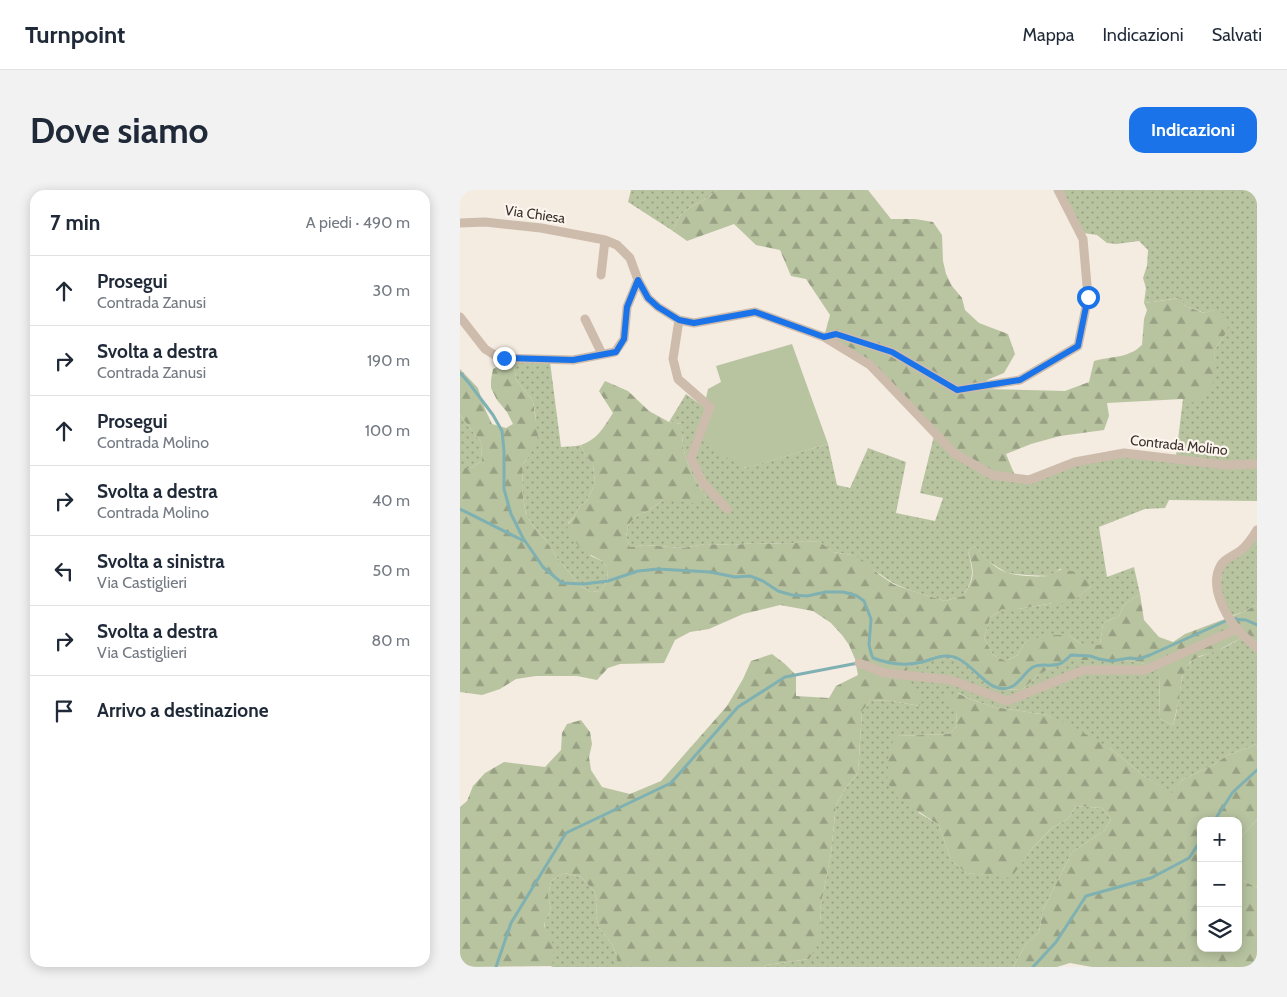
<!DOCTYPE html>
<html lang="it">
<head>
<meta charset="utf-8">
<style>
	:root { --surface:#fff; --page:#f2f2f3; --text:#1f2937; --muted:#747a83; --line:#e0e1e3; --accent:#1a73e8 }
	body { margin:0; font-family:Cabin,sans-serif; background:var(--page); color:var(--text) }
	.controls { position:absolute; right:15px; bottom:15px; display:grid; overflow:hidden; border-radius:10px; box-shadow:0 2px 12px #0003 }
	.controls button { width:45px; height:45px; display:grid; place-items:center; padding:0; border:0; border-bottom:1px solid var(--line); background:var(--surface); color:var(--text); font:25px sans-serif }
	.stop { position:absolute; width:15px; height:15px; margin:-11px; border:4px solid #1a73e8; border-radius:50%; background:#fff }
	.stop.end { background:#1a73e8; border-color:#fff; box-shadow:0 1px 5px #0008 }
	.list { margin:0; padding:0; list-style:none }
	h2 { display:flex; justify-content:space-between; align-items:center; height:65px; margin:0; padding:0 20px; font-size:21px }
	h2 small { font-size:16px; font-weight:400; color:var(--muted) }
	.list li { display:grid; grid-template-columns:32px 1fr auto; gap:15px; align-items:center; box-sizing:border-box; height:70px; padding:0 20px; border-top:1px solid var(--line) }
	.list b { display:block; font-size:19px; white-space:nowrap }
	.list p { margin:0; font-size:16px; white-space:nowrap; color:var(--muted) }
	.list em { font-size:16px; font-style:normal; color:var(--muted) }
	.icon { flex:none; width:28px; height:28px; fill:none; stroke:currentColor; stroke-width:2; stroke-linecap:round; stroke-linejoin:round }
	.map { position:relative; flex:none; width:797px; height:777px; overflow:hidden; border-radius:15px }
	header { display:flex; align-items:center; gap:30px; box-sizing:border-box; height:70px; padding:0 25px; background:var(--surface); border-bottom:1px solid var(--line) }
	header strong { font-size:24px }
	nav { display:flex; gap:28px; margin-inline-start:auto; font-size:18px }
	.intro { display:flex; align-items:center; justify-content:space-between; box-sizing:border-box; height:120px; padding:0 30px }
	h1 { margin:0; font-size:35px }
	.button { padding:12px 22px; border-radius:15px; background:var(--accent); color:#fff; font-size:18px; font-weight:700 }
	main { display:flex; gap:30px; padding:0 30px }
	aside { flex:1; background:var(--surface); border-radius:15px; box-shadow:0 2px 12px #0003 }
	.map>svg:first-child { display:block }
	.grass { fill:url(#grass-dots) }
	.forest { fill:url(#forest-firs) }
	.pitch { fill:#b8c4a0 }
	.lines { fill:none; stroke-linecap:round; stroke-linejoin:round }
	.stream { stroke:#7fb0b2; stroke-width:3 }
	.street { stroke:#cdbbac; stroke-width:9 }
	.route { stroke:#1a73e8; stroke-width:6 }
	.labels { text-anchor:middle; stroke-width:4.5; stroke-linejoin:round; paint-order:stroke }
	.street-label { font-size:14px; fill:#3b302b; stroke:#fbf5ee }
</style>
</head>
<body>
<header>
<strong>Turnpoint</strong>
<nav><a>Mappa</a><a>Indicazioni</a><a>Salvati</a></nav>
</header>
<div class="intro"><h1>Dove siamo</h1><a class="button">Indicazioni</a></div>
<main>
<aside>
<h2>7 min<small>A piedi · 490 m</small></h2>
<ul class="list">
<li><svg class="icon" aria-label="ahead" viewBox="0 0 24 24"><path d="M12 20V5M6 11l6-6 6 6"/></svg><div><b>Prosegui</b><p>Contrada Zanusi</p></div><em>30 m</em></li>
<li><svg class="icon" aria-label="right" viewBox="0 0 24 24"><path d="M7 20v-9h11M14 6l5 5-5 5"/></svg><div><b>Svolta a destra</b><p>Contrada Zanusi</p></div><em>190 m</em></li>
<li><svg class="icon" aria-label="ahead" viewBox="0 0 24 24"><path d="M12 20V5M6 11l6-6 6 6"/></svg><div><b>Prosegui</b><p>Contrada Molino</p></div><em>100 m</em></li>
<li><svg class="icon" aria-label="right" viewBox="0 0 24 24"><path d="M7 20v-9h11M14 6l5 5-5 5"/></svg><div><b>Svolta a destra</b><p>Contrada Molino</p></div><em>40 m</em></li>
<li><svg class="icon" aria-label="left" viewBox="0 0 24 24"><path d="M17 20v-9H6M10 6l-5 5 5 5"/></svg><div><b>Svolta a sinistra</b><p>Via Castiglieri</p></div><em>50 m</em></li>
<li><svg class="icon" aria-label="right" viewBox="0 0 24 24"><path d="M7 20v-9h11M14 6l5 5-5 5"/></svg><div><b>Svolta a destra</b><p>Via Castiglieri</p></div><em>80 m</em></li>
<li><svg class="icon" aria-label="arrive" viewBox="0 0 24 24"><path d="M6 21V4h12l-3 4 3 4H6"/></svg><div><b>Arrivo a destinazione</b></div></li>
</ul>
</aside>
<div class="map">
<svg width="797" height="777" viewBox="0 0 797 777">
	<defs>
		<pattern id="grass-dots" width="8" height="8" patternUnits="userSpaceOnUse" patternTransform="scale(1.25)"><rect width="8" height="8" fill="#b8c4a0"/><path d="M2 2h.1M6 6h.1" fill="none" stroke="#97a083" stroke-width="1.8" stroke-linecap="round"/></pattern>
		<pattern id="forest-firs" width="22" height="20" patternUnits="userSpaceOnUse" patternTransform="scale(1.25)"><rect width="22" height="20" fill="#b8c4a0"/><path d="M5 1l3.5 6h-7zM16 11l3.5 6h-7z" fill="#97a083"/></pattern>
	</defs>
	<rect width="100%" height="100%" fill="#f4ebe1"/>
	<path class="grass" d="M171 0H257C247 11 230 14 220 26 217 30 215 36 213 41L168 12Z
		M602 0H797V311L709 310 705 318 685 319 639 337 647 387 674 377 680 404 664 415 659 426 643 433 640 455H623L608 445 566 451 558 465 546 471 533 465 524 448 530 428 542 419H558L594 413H609L622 404 631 396 600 379 589 386 566 385 547 383 528 371 514 356 508 361C513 382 515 387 503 406L485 411 449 400 433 393 392 365 373 362 360 352 344 351 330 354 293 353 274 355 245 354 223 358 185 355 170 357 166 347 168 335 176 326 188 321 203 310H248C231 284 221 267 222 234L209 232 226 204 244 217 285 278 368 254 377 295 390 298 408 258 446 272 436 323 475 331 483 308 460 303 474 246 556 288 580 286 622 268 716 266 723 209 754 173 755 159 764 146 754 120 745 123 725 116 720 108 684 113 686 98 683 88 687 76 688 60 679 51 656 54 647 53 637 45 623 43Z
		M52 169 90 172 101 257 116 256 121 255 124 263 133 274 135 294 126 312 119 317 114 327 108 333 131 366 142 371 148 379 147 392 140 401 130 402 117 393 106 378 100 372 85 349 74 337 66 325 62 300 63 274 68 267 76 233 75 222 73 211 57 191Z
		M0 225 21 252 22 271 11 278H0Z
		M797 337V414L786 421 771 426 760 411 762 372 787 354Z
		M787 445 797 453V554L768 565 753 575 722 590 712 604 684 586 651 559 587 525 534 517 513 510 498 503 496 522 497 536 489 544 436 546 459 623 479 635 491 670 506 683 551 687 573 657 592 638 608 629 616 616 642 618 651 629 644 641 612 662 583 720 579 742 566 754 553 777H304L306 775 349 769 361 735 360 720 371 664 376 615 385 599 398 583 402 521 411 510 432 511 460 516 444 484 451 473 481 467 496 469 509 477 515 484 538 500 563 499 578 485 606 470H664L685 474 699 483 700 529 713 535C718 520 719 504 722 489 727 468 739 467 756 461 767 457 777 450 787 445Z
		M104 683 121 687 134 701 137 711 136 726 139 738 152 754 157 766V777H91L92 776 84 740 85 730 91 721 88 705 91 691Z"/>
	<path class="forest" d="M257 0H408L431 29H455L473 32 482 45 483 71 486 84 492 96 502 108 505 120 519 133 548 144 555 164 544 183 527 190 523 199 605 201 629 192 634 171C647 167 660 168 672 162 676 161 679 157 682 155L684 129 687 120 684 113 721 108 725 116 744 123 754 120 763 123 768 137 764 146 755 159 754 191 749 201 736 212 727 213 722 209 647 213 649 226 644 240 600 246 571 254 546 264 556 288 519 278 486 256 424 188 392 159 364 147 370 125 346 89 331 86 320 60 296 55 274 34 227 51 213 41C215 36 217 30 220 26 230 14 247 11 257 0Z
		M52 169 57 191 73 211 78 245 75 257 63 274 62 300 66 325 74 337 85 349 100 372 106 378 117 393 130 402 140 401 147 392 148 379 142 371 122 360 107 342 108 334 114 327 119 317 126 312 135 294 133 274 124 263 121 255C138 249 143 238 153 223L139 201 145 191 168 201 189 221 209 232 222 234C221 267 231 284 248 310L233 313 203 310 188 321 176 326 168 335 166 347 170 357 185 355 223 358 245 354 274 355 293 353 330 354 344 351 360 352 373 362 392 365 400 368 420 385 433 394 449 400 485 411 503 406C516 387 514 382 508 361L514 356C524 366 534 379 548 383 558 386 577 387 587 386 592 385 596 380 601 380 613 379 626 386 631 396L622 404 610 413H594L558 419H542L530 428 524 448 533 465 546 471 558 465 566 451 588 445H608L623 455H640L643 433 659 426 664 415 680 404 684 430 699 447 713 452 725 444 786 421 797 414V453L787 445 757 461 740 466 730 472 722 487 719 510 713 535 700 529 699 483 685 474 664 470H606L578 485 563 499 538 500 515 484 509 477 496 469 481 467 451 473 444 485 461 505 460 516 432 511 411 510 402 521 398 583 385 599 376 615 371 664 360 720 361 735 359 753 349 769 306 775 304 777H157V766L152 754 139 738 136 726 137 711 134 701 121 687 104 683 91 691 88 705 91 721C76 742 90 739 93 755 94 762 93 769 92 776L0 777V617L7 611 13 596 25 583 44 572 85 577 101 560 102 543 107 534 121 530 130 542 132 554 129 567 131 580 142 597 170 604 201 591 267 516 283 489 291 471 312 464 325 474 336 485V506L369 508 376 496 398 485 395 469 389 455 382 445 371 433 353 421 320 415 283 424 249 439 230 442 215 450 204 473 160 474 148 478 137 490 117 486H76L56 489 40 499 22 505 0 502V278H11L22 271 21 252 0 225V179L18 198 25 219 32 234 46 238 53 234 47 222 37 210 31 198V190L33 179Z
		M497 503 513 510 534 517 587 525 610 535 651 559 684 586 712 603 722 590 753 575 768 565 797 554V629L778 651V631H741V758H778V687L797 698V777H632L610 773 597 777H553L566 754 579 742 583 720 612 662 644 641 651 629 642 618 616 616 608 629 592 638 573 657 551 688 506 683 491 670 479 635 438 608 427 592 429 560 436 546 489 544 497 536 496 522 482 507Z"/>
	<path class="pitch" d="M332 154 368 254 286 278 253 260 235 238 244 217 248 199 261 192 256 176Z
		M797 629V698L778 687V651Z"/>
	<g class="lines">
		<path class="stream" d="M0 183 9 193 33 225 42 241 44 261V299L51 324 63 348 83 377 102 393 124 394 148 391 178 381 198 379 250 382 275 387 290 386 303 391 318 401 332 405 347 406 366 402H383L391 404 397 406 404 411 411 429 409 455 411 463 413 468C429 474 446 476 462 472 471 470 479 465 488 466 513 467 528 510 553 496 561 491 565 482 573 477 581 473 591 477 599 474 603 473 608 468 611 465L630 466 639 469 651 471 670 468 679 469 690 465 770 429 786 430 797 435
			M0 319 64 351
			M754 631 773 602 797 580
			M36 777 51 733 106 643 211 593 278 517 325 487 398 473
			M573 777 596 752 626 706 691 688 729 668 741 650"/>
		<path class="street" d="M0 33 25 32 81 38 145 50 157 55 170 68 178 90 188 108 198 117 219 130 234 133 295 122 364 147 410 175 494 263 532 285 569 290 615 272 664 263 765 275 797 274
			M141 85 145 50
			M0 127 25 159 33 164 43 168 113 170 155 162 164 149 167 117 178 90
			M125 129 142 164
			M219 130 213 169 218 189 250 217 231 268 243 293 267 319
			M364 147 376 144 432 162 497 200 560 190 618 156 628 107 623 49 598 0
			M797 340C792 348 788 355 780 361 774 366 765 368 761 375 749 395 764 423 777 439 783 446 791 452 797 458
			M399 473 425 483 491 490 547 511 624 480H685L777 439"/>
	</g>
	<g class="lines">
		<path class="route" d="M44 168 113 170 156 162 164 149 167 117 178 90 188 108 198 117 219 130 234 133 295 122 364 147 376 144 432 162 497 200 560 190 618 156 628 107"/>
	</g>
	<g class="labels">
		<g class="street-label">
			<text transform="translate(75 24) rotate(8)" y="5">Via Chiesa</text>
			<text transform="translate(719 255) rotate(6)" y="5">Contrada Molino</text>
		</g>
	</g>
</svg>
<div class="controls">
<button>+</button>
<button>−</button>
<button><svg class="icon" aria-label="layers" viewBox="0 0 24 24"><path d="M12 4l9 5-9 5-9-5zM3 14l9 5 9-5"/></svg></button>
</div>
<div class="stop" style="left:628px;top:107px"></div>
<div class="stop end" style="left:44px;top:168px"></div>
</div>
</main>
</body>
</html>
